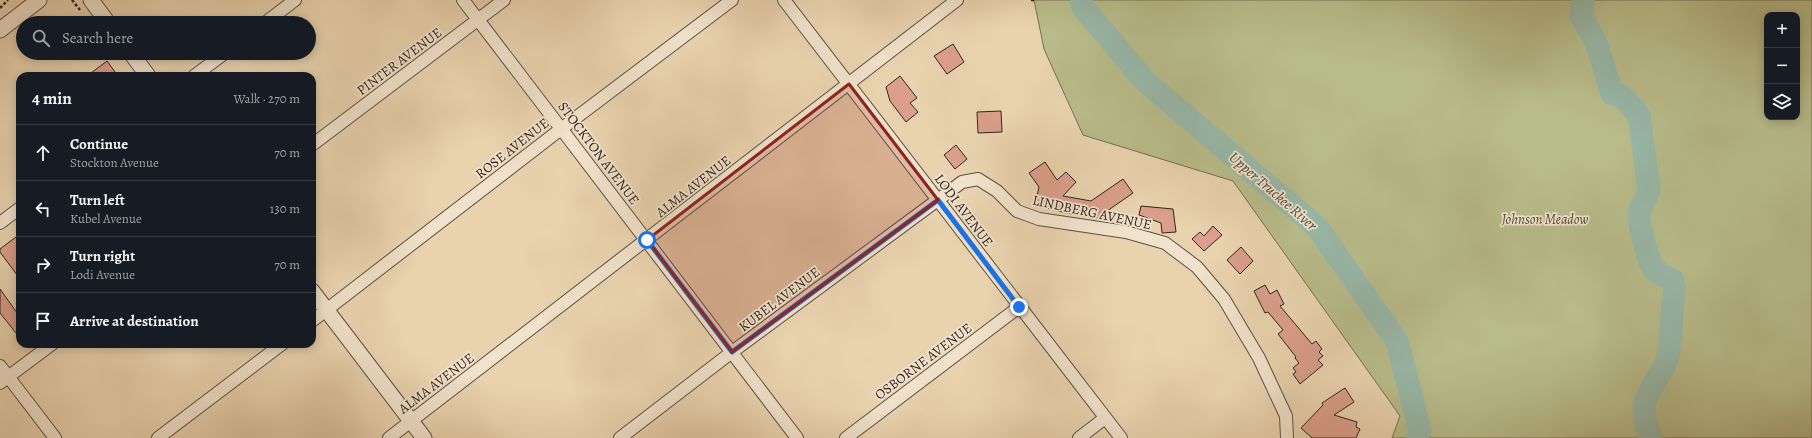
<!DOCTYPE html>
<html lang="en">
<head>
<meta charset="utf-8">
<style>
	:root { --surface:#171b24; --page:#20242c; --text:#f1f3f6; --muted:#9ea1a6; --line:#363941 }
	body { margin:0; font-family:Alegreya,serif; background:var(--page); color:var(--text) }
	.controls { position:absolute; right:12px; top:12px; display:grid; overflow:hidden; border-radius:8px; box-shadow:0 2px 10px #0003 }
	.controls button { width:36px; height:36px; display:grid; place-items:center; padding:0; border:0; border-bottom:1px solid var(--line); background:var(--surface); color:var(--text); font:20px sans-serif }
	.stop { position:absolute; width:12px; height:12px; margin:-9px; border:3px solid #1a73e8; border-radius:50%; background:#fff }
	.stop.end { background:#1a73e8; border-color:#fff; box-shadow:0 1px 4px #0008 }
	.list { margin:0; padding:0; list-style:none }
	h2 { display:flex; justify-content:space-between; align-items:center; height:52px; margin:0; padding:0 16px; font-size:17px }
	h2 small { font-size:13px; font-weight:400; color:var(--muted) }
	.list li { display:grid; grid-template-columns:26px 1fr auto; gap:12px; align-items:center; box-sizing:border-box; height:56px; padding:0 16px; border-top:1px solid var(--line) }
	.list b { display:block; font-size:15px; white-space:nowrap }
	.list p { margin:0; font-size:13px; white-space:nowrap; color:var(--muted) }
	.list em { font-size:13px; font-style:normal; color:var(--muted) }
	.icon { flex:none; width:22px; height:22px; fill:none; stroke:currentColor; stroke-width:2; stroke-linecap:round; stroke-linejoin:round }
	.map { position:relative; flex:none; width:1812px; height:438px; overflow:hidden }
	.search { position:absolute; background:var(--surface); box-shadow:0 2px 10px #0003; left:16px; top:16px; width:300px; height:44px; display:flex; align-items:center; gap:10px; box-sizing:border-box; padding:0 14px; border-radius:22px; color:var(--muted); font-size:15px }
	.panel { position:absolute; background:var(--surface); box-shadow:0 2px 10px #0003; left:16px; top:72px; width:300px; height:276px; border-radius:12px }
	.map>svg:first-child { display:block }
	.green { fill:#b8bc8a; stroke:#747055; fill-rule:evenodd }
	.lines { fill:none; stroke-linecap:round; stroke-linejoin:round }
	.river { stroke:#98b8a8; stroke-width:23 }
	.building { fill:#db9f8b; stroke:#312520 }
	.minor-casing { stroke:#5f5044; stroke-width:14 }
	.tertiary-casing { stroke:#5f5044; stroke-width:17 }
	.path { stroke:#312520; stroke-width:2.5; stroke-dasharray:3 2; stroke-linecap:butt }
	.minor { stroke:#f1e2cb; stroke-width:12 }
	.tertiary { stroke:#f1e2cb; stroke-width:15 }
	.route { stroke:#1a73e8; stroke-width:5 }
	.marked { fill:#8f2418; fill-opacity:0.2; stroke:#8f2418; stroke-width:3; stroke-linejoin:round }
	.labels { text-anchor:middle; stroke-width:3.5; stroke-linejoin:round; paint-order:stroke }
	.street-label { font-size:14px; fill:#312520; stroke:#f1e2cb }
	.park-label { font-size:14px; font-style:italic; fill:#534b3a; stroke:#f1e2cb }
	.water-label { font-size:15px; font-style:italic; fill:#4b4a42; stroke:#f1e2cb }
</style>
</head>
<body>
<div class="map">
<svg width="1812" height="438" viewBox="0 0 1812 438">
	<rect width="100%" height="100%" fill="#e9d3af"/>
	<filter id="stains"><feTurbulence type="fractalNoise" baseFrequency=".005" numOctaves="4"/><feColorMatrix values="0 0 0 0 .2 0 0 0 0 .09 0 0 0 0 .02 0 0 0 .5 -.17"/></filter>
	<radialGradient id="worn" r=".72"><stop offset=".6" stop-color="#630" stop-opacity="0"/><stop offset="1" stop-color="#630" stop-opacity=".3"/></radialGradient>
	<path class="green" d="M1034 0H1812V438H1392L1400 416 1233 181 1083 135 1044 49ZM1767 15H1797V117H1767Z"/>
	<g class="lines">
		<path class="river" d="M1081 0 1083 7 1145 81 1317 227 1397 341 1420 430 1417 438
			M1583 0 1581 16 1596 42 1612 94 1621 95 1639 115 1649 189C1647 199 1640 205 1639 215 1638 220 1648 260 1651 264 1655 272 1665 277 1673 280 1677 295 1673 296 1672 310 1671 327 1672 342 1667 359 1662 374 1650 387 1645 403 1642 411 1647 431 1651 438"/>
	</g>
	<path class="building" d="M953 44 964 62 947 74 934 56Z
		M107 61 118 76H87Z
		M900 76 917 98 910 103 918 112 906 122 890 101 886 87Z
		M1001 111 1002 132 978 133 977 112Z
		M956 145 967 159 955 169 944 155Z
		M1045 162 1057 180 1066 172 1076 182 1063 196 1091 201 1123 179 1133 193 1097 218 1066 213 1035 205 1039 187 1029 173Z
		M1141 206 1173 209 1176 232 1162 233 1161 223 1139 215Z
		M1213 226 1222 235 1204 251 1192 239 1200 232 1204 236Z
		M20 234V279L0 252V249Z
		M1241 247 1253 261 1240 274 1227 260Z
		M1265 285 1270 294 1277 290 1284 304 1280 306 1312 344 1316 341 1322 349 1319 352 1323 356 1318 360 1323 365 1300 384 1293 374 1296 372 1293 368 1299 363 1295 358 1296 357 1278 334 1283 330 1268 312 1265 313 1254 291Z
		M0 289 20 317V338L0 313Z
		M1345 388 1354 402 1334 415 1357 422 1356 427 1360 429 1356 438H1312L1301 428 1323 405 1322 403Z"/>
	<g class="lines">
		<g class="minor-casing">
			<path id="minor" d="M463 0 797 438
				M784 0 1121 438
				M265 23 295 0
				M194 76 225 53
				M312 145 504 0
				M0 223 20 208
				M312 321 561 129 732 0
				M0 366 55 438
				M0 383 52 344
				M158 438 282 344
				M389 438 957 0
				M620 438 732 352 962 182 978 179 997 191 1017 211 1039 219 1126 232 1165 243 1197 267 1224 299 1259 358 1286 416 1287 438
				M846 438 1019 307
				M1079 438 1105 418"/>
		</g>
		<g class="tertiary-casing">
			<path id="tertiary" d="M91 0 108 23
				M0 30 39 0
				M131 53 148 76
				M312 291 424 438"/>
		</g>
		<path class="path" d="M72 0 80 10
			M1031 0H1036
			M0 8 8 0
			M114 53 118 58"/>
		<use href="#minor" class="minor"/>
		<use href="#tertiary" class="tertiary"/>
	</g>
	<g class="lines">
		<path class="route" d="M647 240 732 352 938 200 1019 307"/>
	</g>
	<path class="marked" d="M849 84 938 200 732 352 647 240Z"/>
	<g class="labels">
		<g class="street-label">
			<text transform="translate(399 61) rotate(-37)" y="5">PINTER AVENUE</text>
			<text transform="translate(512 148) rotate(-38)" y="5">ROSE AVENUE</text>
			<text transform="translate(599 153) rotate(53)" y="5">STOCKTON AVENUE</text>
			<text transform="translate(693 186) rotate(-38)" y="5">ALMA AVENUE</text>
			<text transform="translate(964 210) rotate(53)" y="5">LODI AVENUE</text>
			<text transform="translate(1092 212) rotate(12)" y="5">LINDBERG AVENUE</text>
			<text transform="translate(779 299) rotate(-37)" y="5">KUBEL AVENUE</text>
			<text transform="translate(923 361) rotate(-37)" y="5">OSBORNE AVENUE</text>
			<text transform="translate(436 383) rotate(-37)" y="5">ALMA AVENUE</text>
		</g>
		<g class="park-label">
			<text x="1545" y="224">Johnson Meadow</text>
		</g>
		<g class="water-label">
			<text transform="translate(1273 191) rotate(41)" y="5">Upper Truckee River</text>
		</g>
	</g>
	<rect width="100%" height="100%" filter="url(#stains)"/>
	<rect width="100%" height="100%" fill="url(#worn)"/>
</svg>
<div class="controls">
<button>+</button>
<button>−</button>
<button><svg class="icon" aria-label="layers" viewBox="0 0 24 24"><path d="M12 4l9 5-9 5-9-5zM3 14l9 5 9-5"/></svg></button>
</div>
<div class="stop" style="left:647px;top:240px"></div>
<div class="stop end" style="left:1019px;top:307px"></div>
<div class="search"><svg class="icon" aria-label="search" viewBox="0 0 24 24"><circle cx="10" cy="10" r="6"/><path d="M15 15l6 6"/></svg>Search here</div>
<section class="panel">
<h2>4 min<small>Walk · 270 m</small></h2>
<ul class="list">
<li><svg class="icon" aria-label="ahead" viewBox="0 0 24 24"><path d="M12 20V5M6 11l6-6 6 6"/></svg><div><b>Continue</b><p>Stockton Avenue</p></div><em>70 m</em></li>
<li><svg class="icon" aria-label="left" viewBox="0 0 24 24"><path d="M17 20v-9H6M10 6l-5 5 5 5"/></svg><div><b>Turn left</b><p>Kubel Avenue</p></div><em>130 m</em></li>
<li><svg class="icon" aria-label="right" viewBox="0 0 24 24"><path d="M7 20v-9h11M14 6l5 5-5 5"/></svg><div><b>Turn right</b><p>Lodi Avenue</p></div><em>70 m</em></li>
<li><svg class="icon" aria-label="arrive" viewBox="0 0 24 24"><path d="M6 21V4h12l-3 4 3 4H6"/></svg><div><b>Arrive at destination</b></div></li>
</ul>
</section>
</div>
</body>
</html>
